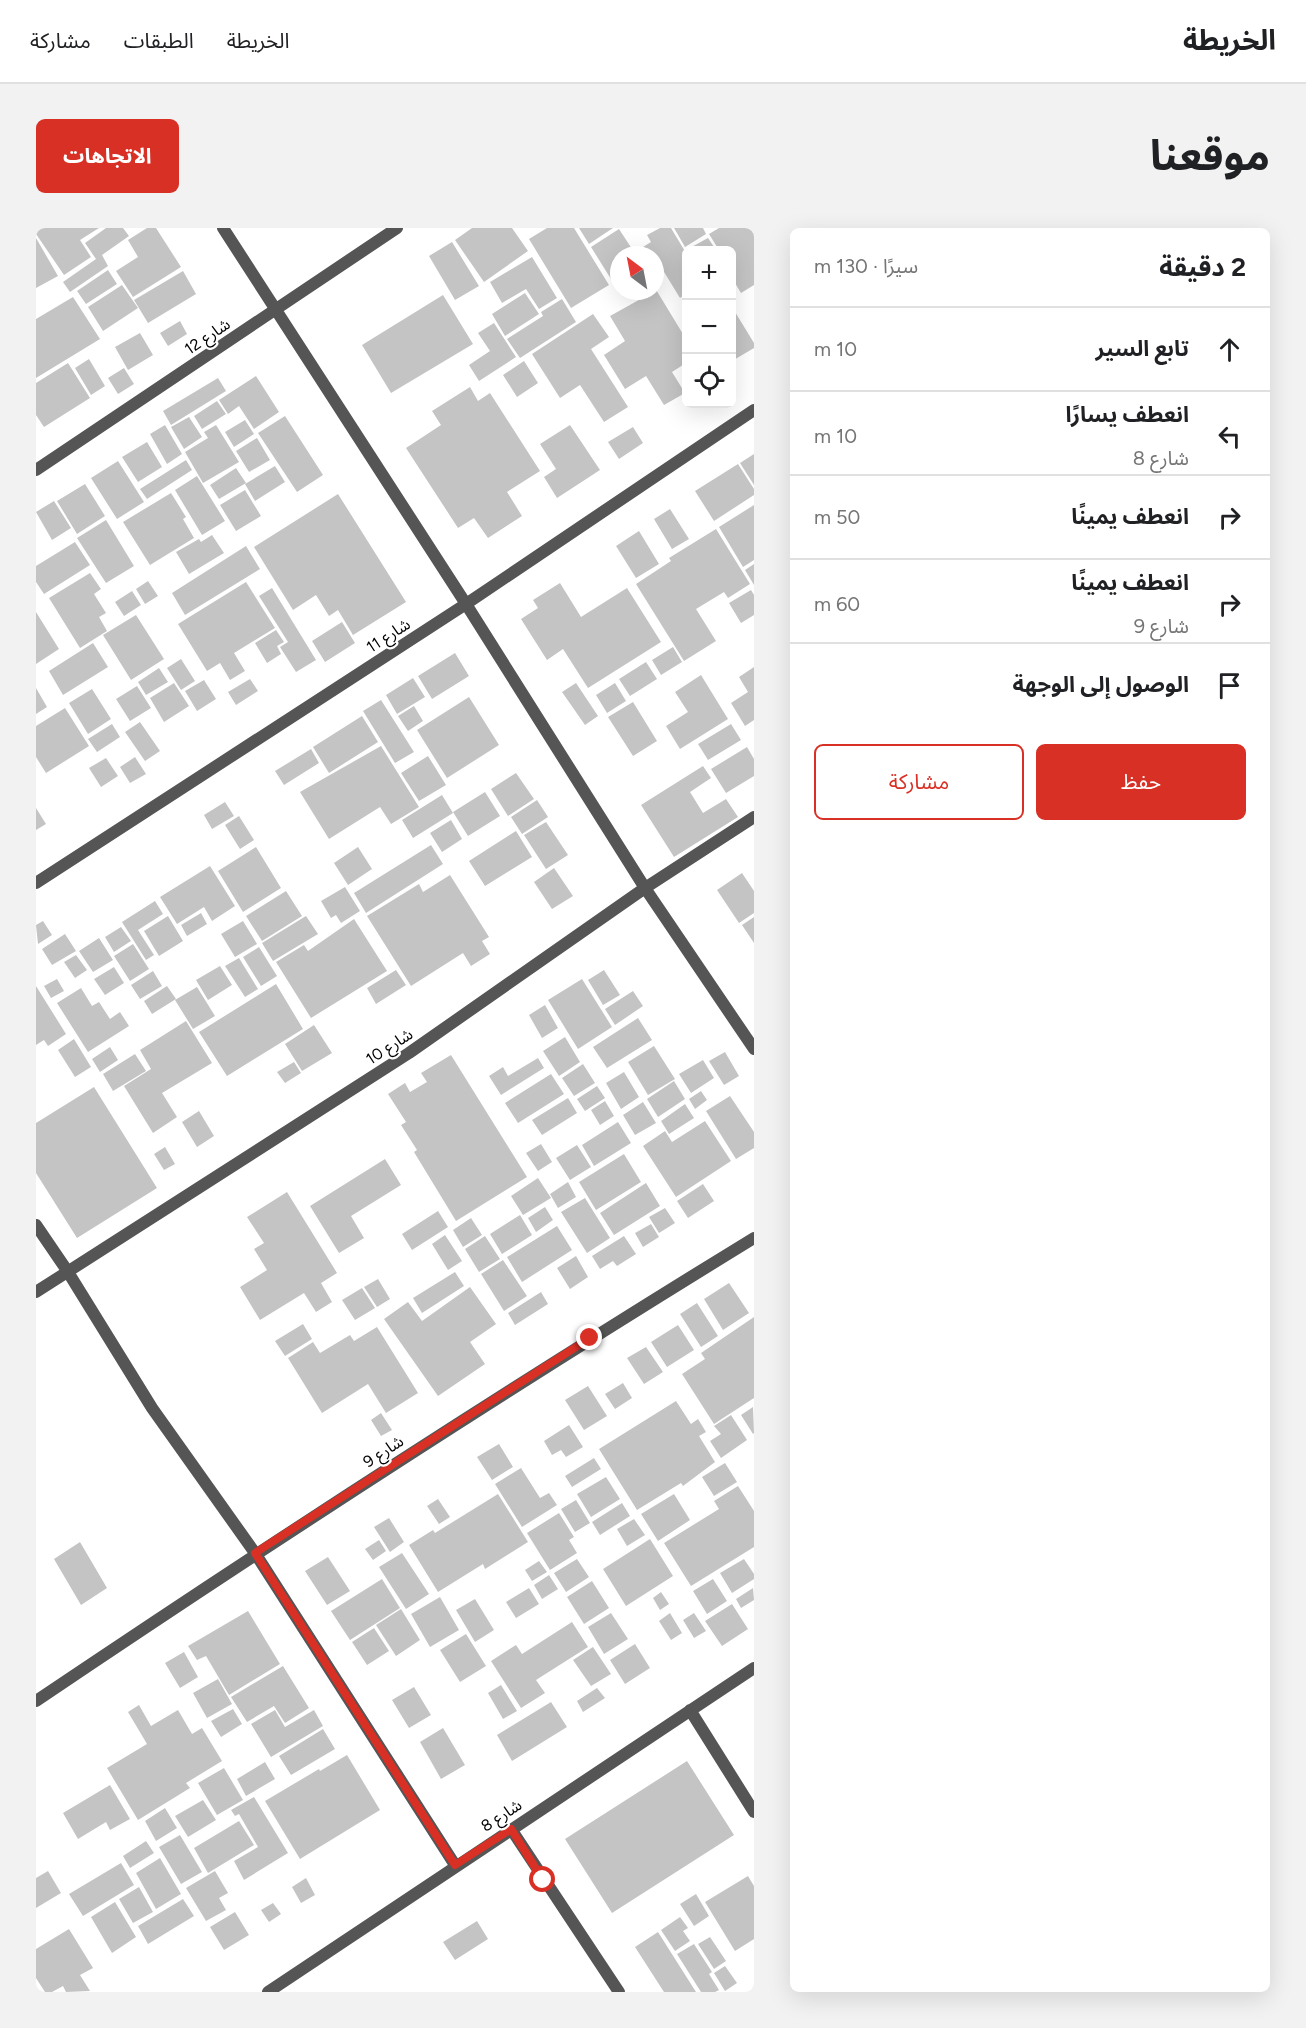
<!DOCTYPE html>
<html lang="ar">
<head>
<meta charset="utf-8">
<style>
	:root { --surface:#fff; --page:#f2f2f2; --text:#202124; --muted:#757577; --line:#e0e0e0; --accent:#d93025 }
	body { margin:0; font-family:Figtree,"Noto Sans Arabic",sans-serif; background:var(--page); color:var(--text); direction:rtl }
	.controls { position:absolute; right:18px; top:18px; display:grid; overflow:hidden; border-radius:9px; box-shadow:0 6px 24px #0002 }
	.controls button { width:54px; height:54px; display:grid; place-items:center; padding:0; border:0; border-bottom:2px solid var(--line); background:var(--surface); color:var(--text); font:30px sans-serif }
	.compass { position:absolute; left:574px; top:18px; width:54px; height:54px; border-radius:50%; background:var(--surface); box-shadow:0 6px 24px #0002; rotate:328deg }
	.stop { position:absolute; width:18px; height:18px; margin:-14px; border:4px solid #d93025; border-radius:50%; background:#fff }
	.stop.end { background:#d93025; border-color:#fff; box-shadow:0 2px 6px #0008 }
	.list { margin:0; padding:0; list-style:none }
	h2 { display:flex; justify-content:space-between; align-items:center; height:78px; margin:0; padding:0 24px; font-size:26px }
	h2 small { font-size:20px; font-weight:400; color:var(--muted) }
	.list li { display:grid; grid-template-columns:39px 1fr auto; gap:18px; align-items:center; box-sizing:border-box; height:84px; padding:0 24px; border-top:2px solid var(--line) }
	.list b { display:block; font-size:22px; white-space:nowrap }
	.list p { margin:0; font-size:20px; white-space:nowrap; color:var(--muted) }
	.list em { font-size:20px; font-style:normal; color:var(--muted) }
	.actions { display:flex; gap:12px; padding:18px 24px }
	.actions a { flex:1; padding:14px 0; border:2px solid var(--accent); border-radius:9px; text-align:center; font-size:21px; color:var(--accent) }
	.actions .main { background:var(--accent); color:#fff }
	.icon { flex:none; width:33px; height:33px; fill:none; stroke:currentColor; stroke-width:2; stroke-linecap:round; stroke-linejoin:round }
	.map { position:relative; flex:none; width:718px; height:1764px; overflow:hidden; direction:ltr; border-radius:9px }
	header { display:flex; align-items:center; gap:36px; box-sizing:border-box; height:84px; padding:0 30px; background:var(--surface); border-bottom:2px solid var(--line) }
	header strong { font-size:28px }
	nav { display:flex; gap:33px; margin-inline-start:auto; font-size:21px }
	.intro { display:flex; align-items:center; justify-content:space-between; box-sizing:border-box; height:144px; padding:0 36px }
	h1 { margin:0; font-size:42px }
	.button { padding:15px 27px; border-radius:9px; background:var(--accent); color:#fff; font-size:21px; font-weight:700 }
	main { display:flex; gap:36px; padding:0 36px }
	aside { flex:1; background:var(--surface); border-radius:9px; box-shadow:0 6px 24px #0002 }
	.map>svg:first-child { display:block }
	.building { fill:#c4c4c4 }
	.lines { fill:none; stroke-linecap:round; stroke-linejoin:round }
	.minor { stroke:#555; stroke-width:12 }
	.route { stroke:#d93025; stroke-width:8 }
	.labels { text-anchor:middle; stroke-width:4.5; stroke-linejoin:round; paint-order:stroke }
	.street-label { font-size:16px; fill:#000; stroke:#fff }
</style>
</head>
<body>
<header>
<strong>الخريطة</strong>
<nav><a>الخريطة</a><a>الطبقات</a><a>مشاركة</a></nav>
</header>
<div class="intro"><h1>موقعنا</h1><a class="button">الاتجاهات</a></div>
<main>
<aside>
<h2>2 دقيقة<small>سيرًا · 130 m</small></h2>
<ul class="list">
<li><svg class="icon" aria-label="ahead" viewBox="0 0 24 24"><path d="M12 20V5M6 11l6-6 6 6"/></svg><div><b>تابع السير</b></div><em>10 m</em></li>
<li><svg class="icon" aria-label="left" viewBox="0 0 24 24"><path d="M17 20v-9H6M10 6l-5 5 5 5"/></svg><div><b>انعطف يسارًا</b><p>شارع 8</p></div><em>10 m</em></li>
<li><svg class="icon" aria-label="right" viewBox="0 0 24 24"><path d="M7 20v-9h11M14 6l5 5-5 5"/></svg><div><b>انعطف يمينًا</b></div><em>50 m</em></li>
<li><svg class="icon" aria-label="right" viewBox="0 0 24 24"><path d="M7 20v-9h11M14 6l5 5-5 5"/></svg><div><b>انعطف يمينًا</b><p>شارع 9</p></div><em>60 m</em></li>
<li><svg class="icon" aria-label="arrive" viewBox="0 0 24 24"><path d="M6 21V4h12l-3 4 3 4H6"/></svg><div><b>الوصول إلى الوجهة</b></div></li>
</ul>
<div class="actions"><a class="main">حفظ</a><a>مشاركة</a></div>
</aside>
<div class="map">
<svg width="718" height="1764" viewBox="0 0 718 1764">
	<rect width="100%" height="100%" fill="#fff"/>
	<path class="building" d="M0 0H63L44 12 55 29 28 47 0 6Z
		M70 0H87L93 8 66 27 72 38 34 64 27 54 60 31 49 15Z
		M111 0H120L145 39 97 69 80 43 102 29 92 12Z
		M436 0H476L492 23 448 54 419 12Z
		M511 0H538L573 57 535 80 493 11Z
		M543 0H577L553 16Z
		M624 0H635L650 25V66L644 70 622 34 619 36V27H611L607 19 615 14 611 7Z
		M638 0H667L670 6 649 19Z
		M683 0H718V57L705 65 696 50V22H683L673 6Z
		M583 1 600 27H583V46L575 51 555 19Z
		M0 10 22 48 0 60Z
		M672 10 680 22H650Z
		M416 14 443 58 419 72 393 28Z
		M496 29 521 70 503 81 490 61 466 75 454 54Z
		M72 42 81 56 50 76 41 63Z
		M147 43 160 66 112 95 98 72Z
		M86 57 102 80 67 103 52 79Z
		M619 60 650 111V135L636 144 649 165 628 177 610 148 589 161 568 127 589 113 574 88 619 63Z
		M489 65 503 86 469 108 456 86Z
		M407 67 437 116 355 165 326 117Z
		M37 69 64 111 0 150V91Z
		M526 71 540 94 484 130 471 111 507 88 505 84Z
		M696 79 718 115V120L696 133Z
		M557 86 573 109 555 121 592 179 568 194 544 157 524 170 496 126Z
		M144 93 151 106 132 118 124 105Z
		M458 95 480 129 443 153 433 137 454 123 442 105Z
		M104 105 117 127 92 142 79 119Z
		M53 131 69 158 55 167 39 140Z
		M488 133 502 155 481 169 467 147Z
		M32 135 54 170 8 199 0 187V155Z
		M88 140 98 156 82 166 72 150Z
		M220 148 243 184 218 201 203 178 192 186 183 172Z
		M182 150 190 163 135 197 127 183Z
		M434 159 442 173 454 165 504 243 471 264 486 288 452 310 438 290 422 300 370 220 405 197 396 183Z
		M181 173 190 186 166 201 158 188Z
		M249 188 287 247 261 264 222 205Z
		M153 189 166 209 148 221 135 199Z
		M209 192 218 206 198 219 189 204Z
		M129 197 146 226 131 236 114 206Z
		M180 197 203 234 167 255 149 224 172 210 168 204Z
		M534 197 564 242 521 270 508 249 520 241 504 216Z
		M597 199 607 215 583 231 572 214Z
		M221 210 234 232 213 244 200 223Z
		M111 214 126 239 102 254 86 229Z
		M718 226V257L704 235Z
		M150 232 156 242 111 271 104 261Z
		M82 233 108 274 81 291 55 250Z
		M702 236 718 261V267L678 293 659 263Z
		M239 238 249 254 219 273 209 256Z
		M200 240 210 255 183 271 174 257Z
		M161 248 189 293 166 307 139 262Z
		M49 256 69 288 41 306 21 273Z
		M209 262 225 288 200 303 184 277Z
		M135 265 150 289 147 291 158 310 114 337 87 294Z
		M302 266 370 374 317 407 302 382 293 388 280 367 257 382 218 319Z
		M18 273 35 300 16 312 0 284Z
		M718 277V332L707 339 683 299Z
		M634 281 653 311 636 321 618 291Z
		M70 292 98 338 70 355 41 310Z
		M680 301 714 356 692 370 688 364 660 381 680 413 648 433 600 356 635 333 633 330Z
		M603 303 623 336 600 350 580 318Z
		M176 307 188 325 153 346 140 324 163 311 165 314Z
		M39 314 54 337 8 366 0 354V338Z
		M210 318 224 341 149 387 136 365Z
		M718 336V357L709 342Z
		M54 345 65 361 58 366 70 385 63 389 71 403 44 420 13 370Z
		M112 353 122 368 109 376 100 361Z
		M210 354 239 400 198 425 209 443 194 452 184 435 171 443 142 396Z
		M524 355 545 389 591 360 625 414 552 460 527 421 511 432 485 391 502 380 497 372Z
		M236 360 280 432 260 444 244 419 252 414 223 368Z
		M715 362 718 367V387L705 395 693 375Z
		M96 363 105 377 88 388 79 374Z
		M0 384 23 421 0 436Z
		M100 387 128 431 95 452 67 407Z
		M306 394 319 415 289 434 276 413Z
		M240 402 248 414 241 418 245 426 231 435 219 415Z
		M57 415 72 439 27 467 13 443Z
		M637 419 646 434 625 447 616 432Z
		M419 425 433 448 396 471 382 448Z
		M145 431 159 453 145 462 131 440Z
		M610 434 621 451 594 468 583 451Z
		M718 439V492L709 498 695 475 712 464 703 449Z
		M123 440 132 454 110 467 102 454Z
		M665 447 692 491 644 521 630 498 652 484 639 464Z
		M377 450 389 469 361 486 350 467Z
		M214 451 222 463 200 477 192 464Z
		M168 452 180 471 161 483 149 463Z
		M138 455 153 478 128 494 114 470Z
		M540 455 562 488 549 497 526 464Z
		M579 455 590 473 571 485 560 467Z
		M101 458 115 480 94 493 80 471Z
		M0 460 11 479 0 486Z
		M56 461 75 491 52 506 33 475Z
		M433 469 463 517 411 550 381 502Z
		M345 472 378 524 359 535 327 483Z
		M597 474 621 513 597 528 572 489Z
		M378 478 387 493 372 503 362 488Z
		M29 480 53 518 10 545 0 529V498Z
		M326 488 342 514 293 545 277 519Z
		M104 494 124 523 109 533 89 504Z
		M76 496 84 509 61 524 52 511Z
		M695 496 705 512 672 532 662 516Z
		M345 518 383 579 355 596 344 579 293 611 264 564Z
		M711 519 718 531V548L690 565 675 541Z
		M275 521 283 535 248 557 239 543Z
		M392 528 410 557 383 573 365 545Z
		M99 529 110 546 94 555 84 539Z
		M70 530 82 548 65 559 53 540Z
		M667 538 675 550 654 564 667 585 690 571 702 589 638 629 605 577Z
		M480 545 498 571 472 588 455 561Z
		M449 564 464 588 432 608 417 584Z
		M406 567 417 585 377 610 366 592Z
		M501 572 512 589 486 606 475 589Z
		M189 574 198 588 176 601 168 587Z
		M0 580 10 596 0 602Z
		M203 588 218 612 204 621 189 597Z
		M415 592 426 611 406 624 394 605Z
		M510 594 532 627 510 641 488 607Z
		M480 603 496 629 449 658 433 633Z
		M395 617 407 636 330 685 318 665Z
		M220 619 245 660 207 684 182 643Z
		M322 619 336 641 312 657 298 635Z
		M174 638 199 678 176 693 168 679 141 696 124 669Z
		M518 640 537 668 516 681 498 654Z
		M706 645 718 663V685L703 695 681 662Z
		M414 647 453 709 446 713 454 726 435 738 427 725 375 758 331 688 383 656 387 664Z
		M309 659 324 683 305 695 300 687 295 690 285 673Z
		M250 663 266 688 226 713 210 688Z
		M119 673 127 686 102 702 118 727 110 732 86 694Z
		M165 685 171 696 151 708 145 697Z
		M132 688 147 713 123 728 108 703Z
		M270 688 282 706 237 733 226 715Z
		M718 689V715L706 697Z
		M318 691 351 743 275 790 240 734 268 717 272 723Z
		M7 693 16 707 2 716 0 697Z
		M207 693 221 716 199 729 185 706Z
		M85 699 95 713 78 724 69 709Z
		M29 706 40 723 16 737 6 721Z
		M63 710 77 732 57 744 43 723Z
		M97 716 113 741 94 753 78 728Z
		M223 719 241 748 225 758 207 729Z
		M40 727 51 742 39 750 28 734Z
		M203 730 222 761 209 769 189 738Z
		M184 738 196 757 172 772 160 752Z
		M78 739 88 755 69 767 58 751Z
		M360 742 370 757 340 776 331 760Z
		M568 742 584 767 567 777 552 752Z
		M117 743 126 758 104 771 95 757Z
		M21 751 28 763 15 770 8 758Z
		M546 751 576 799 542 821 512 772Z
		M240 756 267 801 191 848 163 804Z
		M0 758 30 806 12 818 8 812 0 817Z
		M131 758 140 771 116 786 108 773Z
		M161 759 179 788 157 801 139 772Z
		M45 760 56 778 63 774 74 791 84 784 93 798 52 824 21 775Z
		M597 763 607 778 579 797 569 781Z
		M509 777 522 800 506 810 493 787Z
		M602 790 616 812 571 840 557 819Z
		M150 793 176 835 126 865 141 889 117 905 88 858 115 841 104 822Z
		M278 797 296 825 266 843 249 816Z
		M529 809 544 834 523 848 507 823Z
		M38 811 55 839 39 849 22 822Z
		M618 818 639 851 612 867 592 834Z
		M74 819 82 832 64 844 56 831Z
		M689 824 703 848 688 857 673 833Z
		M99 826 110 843 77 863 67 846Z
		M415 827 491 949 420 993 378 924 381 922 365 897 370 894 352 866 369 855 374 864 391 854 385 845Z
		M502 830 508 840 465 867 453 848 467 839 472 848Z
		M667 832 678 850 655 865 643 846Z
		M258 834 265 845 249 855 241 844Z
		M547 836 559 855 538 868 526 850Z
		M588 844 603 869 585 881 570 855Z
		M515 846 528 866 482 895 469 875Z
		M638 853 649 871 622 889 611 871Z
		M561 858 569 870 549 883 541 871Z
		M58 859 121 960 41 1010 0 945V895Z
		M665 863 671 872 659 881 653 871Z
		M694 868 718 904V920L700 931 670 883Z
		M532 870 541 885 506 907 496 892Z
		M569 873 578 888 564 897 555 882Z
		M607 874 620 895 599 907 587 887Z
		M649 876 658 890 633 906 625 893Z
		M163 883 178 908 161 919 146 894Z
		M669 893 695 933 640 969 607 918 629 903 636 914Z
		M582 894 595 915 558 938 546 917Z
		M505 916 516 934 502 943 490 925Z
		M541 917 555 939 534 952 520 930Z
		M129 919 139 936 128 942 118 926Z
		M588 926 605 954 560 982 543 954Z
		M349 931 365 957 315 988 328 1010 303 1025 274 978Z
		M502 950 515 970 487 987 475 968Z
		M532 954 540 969 522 980 514 966Z
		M610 955 624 978 578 1007 564 985Z
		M667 956 678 973 652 990 641 973Z
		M251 964 301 1045 285 1055 296 1074 280 1084 268 1065 224 1092 204 1059 231 1042 218 1021 228 1015 211 989Z
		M549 970 574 1010 551 1025 525 984Z
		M509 979 517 992 500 1004 492 990Z
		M629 980 639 995 623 1005 613 989Z
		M402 983 412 999 376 1022 366 1006Z
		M484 987 496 1007 466 1026 454 1006Z
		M435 990 446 1007 427 1019 417 1002Z
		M615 996 623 1009 607 1019 599 1005Z
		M521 998 536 1022 486 1054 471 1029Z
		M409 1007 426 1033 412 1042 396 1016Z
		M449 1008 464 1031 443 1044 429 1021Z
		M588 1008 600 1026 581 1038 577 1033 564 1041 556 1028Z
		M540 1028 552 1049 534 1061 521 1040Z
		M467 1032 491 1068 468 1083 445 1046Z
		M419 1044 428 1058 386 1085 377 1070Z
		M342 1051 354 1071 341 1079 328 1059Z
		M693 1055 713 1085 687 1102 668 1071Z
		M434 1059 460 1096 434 1114 449 1136 402 1168 348 1091 372 1074 386 1093Z
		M326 1060 339 1080 319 1092 306 1072Z
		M505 1064 512 1076 479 1097 472 1085Z
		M661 1075 682 1108 665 1119 644 1086Z
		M718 1089V1170L678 1196 646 1146 669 1131 665 1125Z
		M267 1096 276 1111 249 1128 239 1113Z
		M642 1097 658 1122 631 1139 615 1114Z
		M341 1099 382 1165 350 1185 332 1156 286 1185 252 1130 277 1114 284 1125 314 1107 318 1113Z
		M610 1119 627 1144 608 1156 591 1130Z
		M587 1155 596 1170 579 1181 569 1166Z
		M552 1158 571 1188 548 1202 529 1172Z
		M640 1173 655 1196 662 1191 670 1204 663 1208 679 1234 647 1258 645 1255 601 1282 563 1221Z
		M717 1179 718 1205 717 1206 705 1187Z
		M345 1185 356 1202 345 1208 335 1192Z
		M695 1187 711 1212 685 1230 674 1213 685 1206 678 1198Z
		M533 1197 547 1219 530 1229 525 1222 516 1227 508 1213Z
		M463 1216 477 1239 456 1252 441 1229Z
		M558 1230 565 1241 536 1259 529 1248Z
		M689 1235 701 1254 678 1268 666 1249Z
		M485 1240 504 1270 513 1265 521 1277 486 1299 459 1256Z
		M570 1249 584 1271 555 1289 541 1266Z
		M702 1258 718 1283V1319L655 1358 628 1315 683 1281 678 1273Z
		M462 1266 492 1314 449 1341 447 1336 402 1364 373 1317 397 1302 399 1305Z
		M638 1266 654 1292 622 1313 605 1286Z
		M402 1271 414 1289 403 1296 391 1278Z
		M540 1272 554 1295 539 1304 525 1281Z
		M586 1275 594 1288 564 1307 556 1294Z
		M523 1285 538 1309 533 1312 541 1325 514 1342 491 1305Z
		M353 1290 368 1314 354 1324 338 1299Z
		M598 1291 609 1307 591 1318 581 1301Z
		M614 1311 637 1348 590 1378 567 1341Z
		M343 1312 350 1323 337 1332 329 1321Z
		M44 1314 71 1360 45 1377 18 1331Z
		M366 1325 393 1366 370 1381 343 1339Z
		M292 1329 314 1363 291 1377 269 1343Z
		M541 1331 553 1349 530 1364 518 1345Z
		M708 1331 718 1346V1351L696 1365 684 1345Z
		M503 1333 511 1344 496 1353 489 1342Z
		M513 1347 522 1361 506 1371 498 1357Z
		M346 1351 364 1380 314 1412 295 1383Z
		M677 1351 691 1373 671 1386 657 1363Z
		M556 1353 573 1380 548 1396 531 1369Z
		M493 1360 503 1376 480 1390 470 1374Z
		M717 1360 718 1372 705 1380 700 1371Z
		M625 1364 633 1376 624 1382 617 1370Z
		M404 1369 423 1402 394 1419 375 1386Z
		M439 1371 458 1402 439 1414 420 1382Z
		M696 1376 712 1401 686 1418 669 1393Z
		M365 1381 384 1412 360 1428 340 1397Z
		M212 1383 244 1436 193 1467 170 1428 161 1432 152 1418Z
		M575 1385 592 1411 568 1426 552 1399Z
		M634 1385 646 1405 635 1412 623 1393Z
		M658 1385 670 1403 658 1410 647 1392Z
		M536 1394 552 1419 500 1452 509 1465 485 1480 455 1433 480 1417 486 1426Z
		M338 1400 353 1423 331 1437 316 1414Z
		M430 1406 450 1438 424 1454 404 1422Z
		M599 1416 614 1440 589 1456 574 1432Z
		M557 1419 575 1446 555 1458 537 1432Z
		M148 1424 162 1449 144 1460 129 1435Z
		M247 1438 273 1480 249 1495 238 1478 211 1494 195 1469Z
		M182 1451 196 1476 171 1490 157 1465Z
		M465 1457 481 1483 467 1491 452 1465Z
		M378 1459 395 1487 373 1500 356 1472Z
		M561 1460 569 1470 547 1484 541 1473Z
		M515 1474 531 1499 476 1533 461 1507Z
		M103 1477 115 1498 142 1482 156 1506 166 1500 186 1533 150 1555 154 1560 102 1592 71 1540 111 1516 92 1484Z
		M197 1481 206 1496 185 1509 175 1493Z
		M239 1482 249 1499 278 1482 287 1498 235 1529 215 1496Z
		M407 1500 429 1537 405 1551 384 1514Z
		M287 1501 299 1521 255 1547 243 1528Z
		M311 1527 344 1582 264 1631 229 1573 283 1541 284 1543Z
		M651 1533 698 1607 576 1685 529 1611Z
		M229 1534 239 1551 210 1568 201 1551Z
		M188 1540 207 1572 181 1587 162 1555Z
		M74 1557 94 1591 74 1602 70 1594 42 1611 27 1585Z
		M218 1569 252 1625 208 1652 198 1633 222 1619 203 1586 199 1588 195 1582Z
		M167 1572 180 1592 152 1609 139 1588Z
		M129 1580 141 1600 120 1613 109 1593Z
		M203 1593 218 1617 172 1645 158 1620Z
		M144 1607 166 1644 145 1656 123 1619Z
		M110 1613 118 1625 94 1640 87 1628Z
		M124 1630 145 1666 120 1681 100 1645Z
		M85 1635 98 1657 47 1688 33 1666Z
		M12 1643 25 1665 0 1680V1650Z
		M179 1643 192 1665 183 1670 190 1682 170 1693 150 1660Z
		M712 1648 718 1658V1711L699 1723 669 1674Z
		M270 1650 279 1667 265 1675 256 1659Z
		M103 1659 117 1684 97 1695 83 1671Z
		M660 1666 673 1688 658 1698 644 1676Z
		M147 1671 158 1688 112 1716 102 1698Z
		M79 1674 100 1709 76 1725 55 1689Z
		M237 1675 245 1686 233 1694 225 1682Z
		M199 1684 213 1707 188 1722 174 1699Z
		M644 1689 652 1700 647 1703 654 1713 639 1723 625 1702Z
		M441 1693 452 1711 419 1732 407 1714Z
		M33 1701 57 1740 44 1747 54 1763 30 1764 27 1758 16 1764H9L0 1750V1721Z
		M622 1704 660 1764H628L599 1719Z
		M674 1709 690 1733 678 1741 662 1716Z
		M658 1716 676 1744 673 1746 683 1762 679 1764H665L641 1726Z
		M689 1738 701 1755 689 1763 678 1745Z"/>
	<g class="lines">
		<path class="minor" d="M187 0 430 376 609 660 718 821
			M0 242 361 0
			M0 655 430 376 718 182
			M0 997 32 1044 116 1180 219 1325 419 1637
			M0 1064 373 825 609 660 718 589
			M0 1473C236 1314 475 1159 718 1010
			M654 1482 718 1584
			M475 1601 583 1764
			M232 1764 718 1440"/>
	</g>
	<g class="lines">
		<path class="route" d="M507 1652 475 1601 419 1637 219 1325 554 1110"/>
	</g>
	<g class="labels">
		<g class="street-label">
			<text transform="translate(171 108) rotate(-34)" y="6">شارع 12</text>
			<text transform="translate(352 407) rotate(-33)" y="6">شارع 11</text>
			<text transform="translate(353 818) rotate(-33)" y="6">شارع 10</text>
			<text transform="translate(347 1223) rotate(-33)" y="6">شارع 9</text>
			<text transform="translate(465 1587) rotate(-33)" y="6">شارع 8</text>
		</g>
	</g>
</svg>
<div class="controls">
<button>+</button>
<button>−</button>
<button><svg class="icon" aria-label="locate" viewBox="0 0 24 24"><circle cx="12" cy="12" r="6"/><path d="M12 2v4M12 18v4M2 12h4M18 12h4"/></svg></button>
</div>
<svg class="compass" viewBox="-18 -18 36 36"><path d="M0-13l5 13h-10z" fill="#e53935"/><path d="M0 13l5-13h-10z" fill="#757577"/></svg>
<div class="stop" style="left:507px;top:1652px"></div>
<div class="stop end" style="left:554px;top:1110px"></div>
</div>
</main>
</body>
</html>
